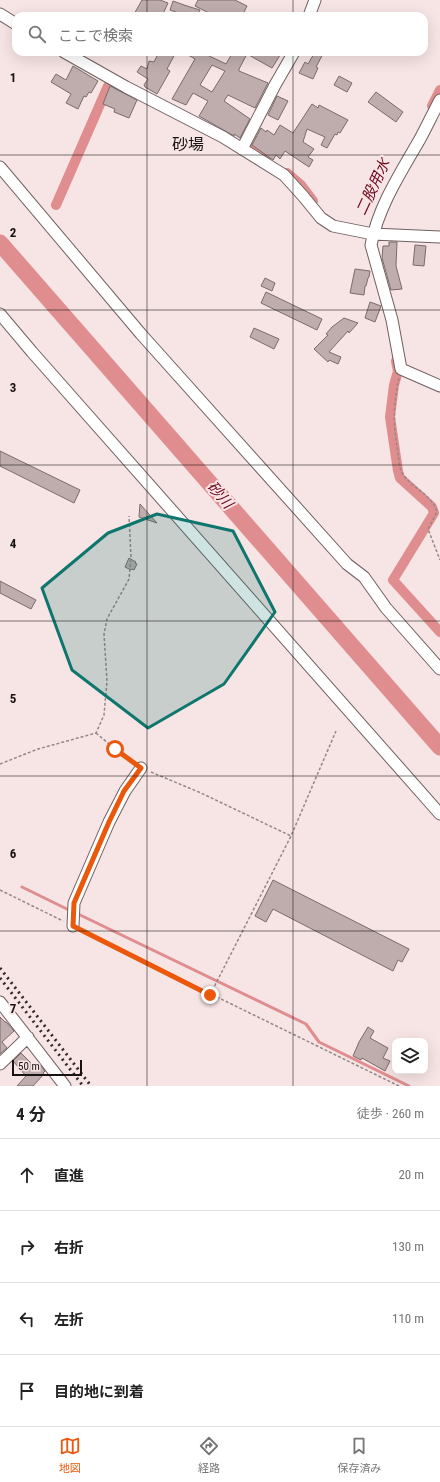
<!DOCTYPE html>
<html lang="ja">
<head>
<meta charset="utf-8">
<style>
	:root { --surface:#fff; --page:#f6f6f6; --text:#222; --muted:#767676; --line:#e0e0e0; --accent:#ea580c }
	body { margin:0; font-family:"Roboto Condensed","Noto Sans JP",sans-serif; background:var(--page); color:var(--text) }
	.controls { position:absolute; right:12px; bottom:12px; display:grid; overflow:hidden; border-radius:8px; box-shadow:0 4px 16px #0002 }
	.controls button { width:36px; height:36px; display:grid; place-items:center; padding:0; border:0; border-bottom:1px solid var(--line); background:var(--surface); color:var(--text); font:20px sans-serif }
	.scale { position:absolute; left:12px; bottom:10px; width:70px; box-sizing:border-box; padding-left:4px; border:2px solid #181212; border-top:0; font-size:11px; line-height:14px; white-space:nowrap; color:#181212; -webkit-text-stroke:3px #f7e4e4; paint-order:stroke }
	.stop { position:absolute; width:12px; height:12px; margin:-9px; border:3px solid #ea580c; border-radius:50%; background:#fff }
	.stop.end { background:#ea580c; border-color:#fff; box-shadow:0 1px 4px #0008 }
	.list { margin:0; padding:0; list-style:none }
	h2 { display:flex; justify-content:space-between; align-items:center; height:52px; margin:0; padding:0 16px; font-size:17px }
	h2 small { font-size:13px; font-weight:400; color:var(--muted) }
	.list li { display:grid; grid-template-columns:26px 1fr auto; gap:12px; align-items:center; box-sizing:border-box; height:72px; padding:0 16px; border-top:1px solid var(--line) }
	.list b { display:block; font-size:15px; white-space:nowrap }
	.list em { font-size:13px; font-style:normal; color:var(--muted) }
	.icon { flex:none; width:22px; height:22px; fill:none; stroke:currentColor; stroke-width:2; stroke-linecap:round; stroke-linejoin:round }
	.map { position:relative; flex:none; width:440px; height:1086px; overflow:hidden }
	.search { position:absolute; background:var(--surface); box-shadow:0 4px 16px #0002; left:12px; right:12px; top:12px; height:44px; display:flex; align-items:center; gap:10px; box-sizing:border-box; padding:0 14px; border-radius:12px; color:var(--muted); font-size:15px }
	.sheet { height:340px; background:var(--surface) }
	nav { display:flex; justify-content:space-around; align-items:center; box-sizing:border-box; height:56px; border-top:1px solid var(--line); background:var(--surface); font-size:11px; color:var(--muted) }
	nav a { display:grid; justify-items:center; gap:2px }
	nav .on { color:var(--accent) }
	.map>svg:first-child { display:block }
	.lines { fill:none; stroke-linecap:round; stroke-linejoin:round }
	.stream { stroke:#df8d8e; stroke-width:3 }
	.canal { stroke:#df8d8e; stroke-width:10 }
	.river { stroke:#df8d8e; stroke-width:17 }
	.building { fill:#beadac; stroke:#7b6b6b; fill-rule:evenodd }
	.street-casing { stroke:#706060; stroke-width:13 }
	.path { stroke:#948787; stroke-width:1.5; stroke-dasharray:3 2; stroke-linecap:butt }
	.street { stroke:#fff; stroke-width:11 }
	.rail { stroke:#332b2b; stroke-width:3; stroke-dasharray:2 4; stroke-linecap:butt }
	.route { stroke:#ea580c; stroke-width:5 }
	.marked { fill:#0f766e; fill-opacity:0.2; stroke:#0f766e; stroke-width:3; stroke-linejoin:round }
	.grid { fill:none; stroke:#181212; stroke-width:1; stroke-opacity:0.55 }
	.labels { text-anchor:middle; stroke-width:4; stroke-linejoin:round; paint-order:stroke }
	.water-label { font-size:15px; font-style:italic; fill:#6c071b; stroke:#f7e4e4 }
	.quarter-label { font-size:16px; fill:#181212; stroke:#f7e4e4 }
	.grid-label { font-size:13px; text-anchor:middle; font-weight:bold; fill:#181212; stroke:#f7e4e4; stroke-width:4; stroke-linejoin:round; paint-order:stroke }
</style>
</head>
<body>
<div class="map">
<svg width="440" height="1086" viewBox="0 0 440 1086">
	<rect width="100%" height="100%" fill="#f7e4e4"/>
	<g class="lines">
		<path class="stream" d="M22 887 71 911
			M76 913 306 1024 319 1042 409 1086"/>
		<path class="canal" d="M432 106 440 90
			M251 148 266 158
			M287 173 301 185 313 201
			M56 205 108 86
			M396 361 398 371 394 385 390 417 398 471 400 478 432 507 434 513 393 580 440 632"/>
		<path class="river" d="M0 243 440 747"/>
	</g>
	<path class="building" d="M142 0H160L168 3 162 16H133Z
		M198 0H235L247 6 242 16H215L195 6Z
		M173 1 187 6 200 10 197 16H193L185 12 184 15 170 10Z
		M159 52H176L167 69 170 71 157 94 145 87 144 85 148 79 137 72 141 66 147 69 149 61 154 62Z
		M183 52H201L226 64 233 52H282L272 68 247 54 239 69V71L268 83 255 108 228 95 224 101 250 119 240 138 234 134V136L199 116 208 101 193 93 186 105 172 99 195 59ZM212 65 225 71 212 92 200 85Z
		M315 52H324L316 67 318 68 313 79 299 73 305 62 308 64Z
		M73 66 98 81 91 93 89 92 86 97 84 96 78 109 66 103 71 94 51 82 56 74 66 80Z
		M339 76 352 83 347 92 334 85Z
		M110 86 137 100 129 118 114 112 115 109 103 104Z
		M376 92 403 112 396 122 368 102Z
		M277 96 288 101 278 120 268 115Z
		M312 104 318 108 319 105 348 120 340 133 338 132 337 135 335 134 327 148 321 145 325 137 307 129 303 142 314 149 308 157 313 160 309 167 285 151 280 159 276 155 273 160 252 145 261 128 266 132 267 130 274 135 280 125 293 133Z
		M389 242H397L396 266 402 289 391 290 382 258 383 246H389Z
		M415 245 426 246 424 266 413 265Z
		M355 269 370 271 369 277 368 278 366 286H365L364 295 350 293Z
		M265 278 275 283 272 291 261 286Z
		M266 292 322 319 317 330 261 303Z
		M370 302 381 306 375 322 365 318Z
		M344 318 358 323 349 333 348 331 329 352 341 357 338 364 329 360 328 362 314 349 328 335 326 334 332 327Z
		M254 328 279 339 274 349 250 337Z
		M0 451 80 490 74 503 0 466Z
		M140 504 157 523 139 517Z
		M129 558 136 562 135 563 137 564 134 570 132 569 131 570 125 567Z
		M0 581 36 600 31 609 0 593Z
		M273 880 409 949 402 962 398 960 393 971 273 909 266 922 255 916Z
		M0 1017 5 1022H6L14 1031 2 1042 7 1048 0 1054Z
		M368 1027 374 1031 370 1038 388 1048 383 1058 390 1061 385 1071 362 1058 361 1060 353 1056 359 1042Z
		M21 1053 35 1067 39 1064 45 1071 43 1073 44 1074 33 1086H17L26 1076 13 1061Z"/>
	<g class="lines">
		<g class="street-casing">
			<path id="street" d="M0 14 16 24
				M309 16 315 0
				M64 52 126 87 223 137 284 175 303 196 321 218 333 226 373 234 440 237
				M440 100C433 113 427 126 420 139 401 172 378 207 371 245L392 320 401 369 440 386
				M242 149 275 85 294 52
				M0 167 141 334 347 564 364 577 386 608 440 669
				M0 314 32 352 440 814
				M73 926 74 903 109 822 125 791 141 768
				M0 1002 65 1086
				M0 1064 28 1037"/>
		</g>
		<path class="path" d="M399 378C393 406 393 424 398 452 399 460 399 469 404 476 414 489 432 495 437 512L428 529 440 560
			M96 733 115 749 133 763
			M0 764 38 749 96 733 104 715 107 681 104 634 107 619 129 579 131 557 129 516
			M151 772 201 793 291 836
			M0 890 63 921
			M82 931 399 1086
			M210 995 291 836 336 731"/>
		<use href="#street" class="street"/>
		<path class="rail" d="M0 968 91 1086
			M0 978 83 1086"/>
	</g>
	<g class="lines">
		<path class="route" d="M115 749 141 768 124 791 109 822 74 903 73 926 210 995"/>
	</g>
	<path class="marked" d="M157 514 233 531 275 612 224 684 148 728 72 670 42 588 108 533Z"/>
	<path class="grid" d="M147 0V16M293 0V16M147 52V1086M293 52V1086M0 155H440M0 310H440M0 465H440M0 621H440M0 776H440M0 931H440"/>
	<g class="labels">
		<g class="water-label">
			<text transform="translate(373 187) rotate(-65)" y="5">二股用水</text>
			<text transform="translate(220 495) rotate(49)" y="5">砂川</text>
		</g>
		<g class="quarter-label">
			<text x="188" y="150">砂場</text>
		</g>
	</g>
	<g class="grid-label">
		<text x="13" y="82">1</text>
		<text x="13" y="237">2</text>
		<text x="13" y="392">3</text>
		<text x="13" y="548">4</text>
		<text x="13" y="703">5</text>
		<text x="13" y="858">6</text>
		<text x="13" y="1013">7</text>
	</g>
</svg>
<div class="controls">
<button><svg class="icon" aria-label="layers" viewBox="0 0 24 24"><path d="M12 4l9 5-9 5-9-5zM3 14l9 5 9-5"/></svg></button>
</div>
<div class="scale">50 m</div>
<div class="stop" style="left:115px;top:749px"></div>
<div class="stop end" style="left:210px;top:995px"></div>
<div class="search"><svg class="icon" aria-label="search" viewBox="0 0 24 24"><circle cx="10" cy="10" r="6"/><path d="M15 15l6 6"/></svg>ここで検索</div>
</div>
<section class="sheet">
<h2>4 分<small>徒歩 · 260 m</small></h2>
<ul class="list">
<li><svg class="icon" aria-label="ahead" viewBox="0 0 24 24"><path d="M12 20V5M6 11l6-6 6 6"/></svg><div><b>直進</b></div><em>20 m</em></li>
<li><svg class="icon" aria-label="right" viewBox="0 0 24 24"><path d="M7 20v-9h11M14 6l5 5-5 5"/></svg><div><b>右折</b></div><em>130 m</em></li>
<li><svg class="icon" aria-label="left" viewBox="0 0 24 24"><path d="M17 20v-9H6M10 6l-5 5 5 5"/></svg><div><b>左折</b></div><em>110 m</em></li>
<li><svg class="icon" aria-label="arrive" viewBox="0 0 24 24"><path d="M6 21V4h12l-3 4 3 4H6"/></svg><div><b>目的地に到着</b></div></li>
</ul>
</section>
<nav>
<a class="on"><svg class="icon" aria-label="map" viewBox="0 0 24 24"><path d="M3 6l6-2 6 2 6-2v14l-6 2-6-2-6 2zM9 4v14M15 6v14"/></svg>地図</a>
<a><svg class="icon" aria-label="directions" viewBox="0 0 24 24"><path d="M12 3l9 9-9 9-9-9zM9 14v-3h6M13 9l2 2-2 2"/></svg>経路</a>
<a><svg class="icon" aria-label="saved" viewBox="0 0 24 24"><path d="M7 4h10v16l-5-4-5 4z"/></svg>保存済み</a>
</nav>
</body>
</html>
